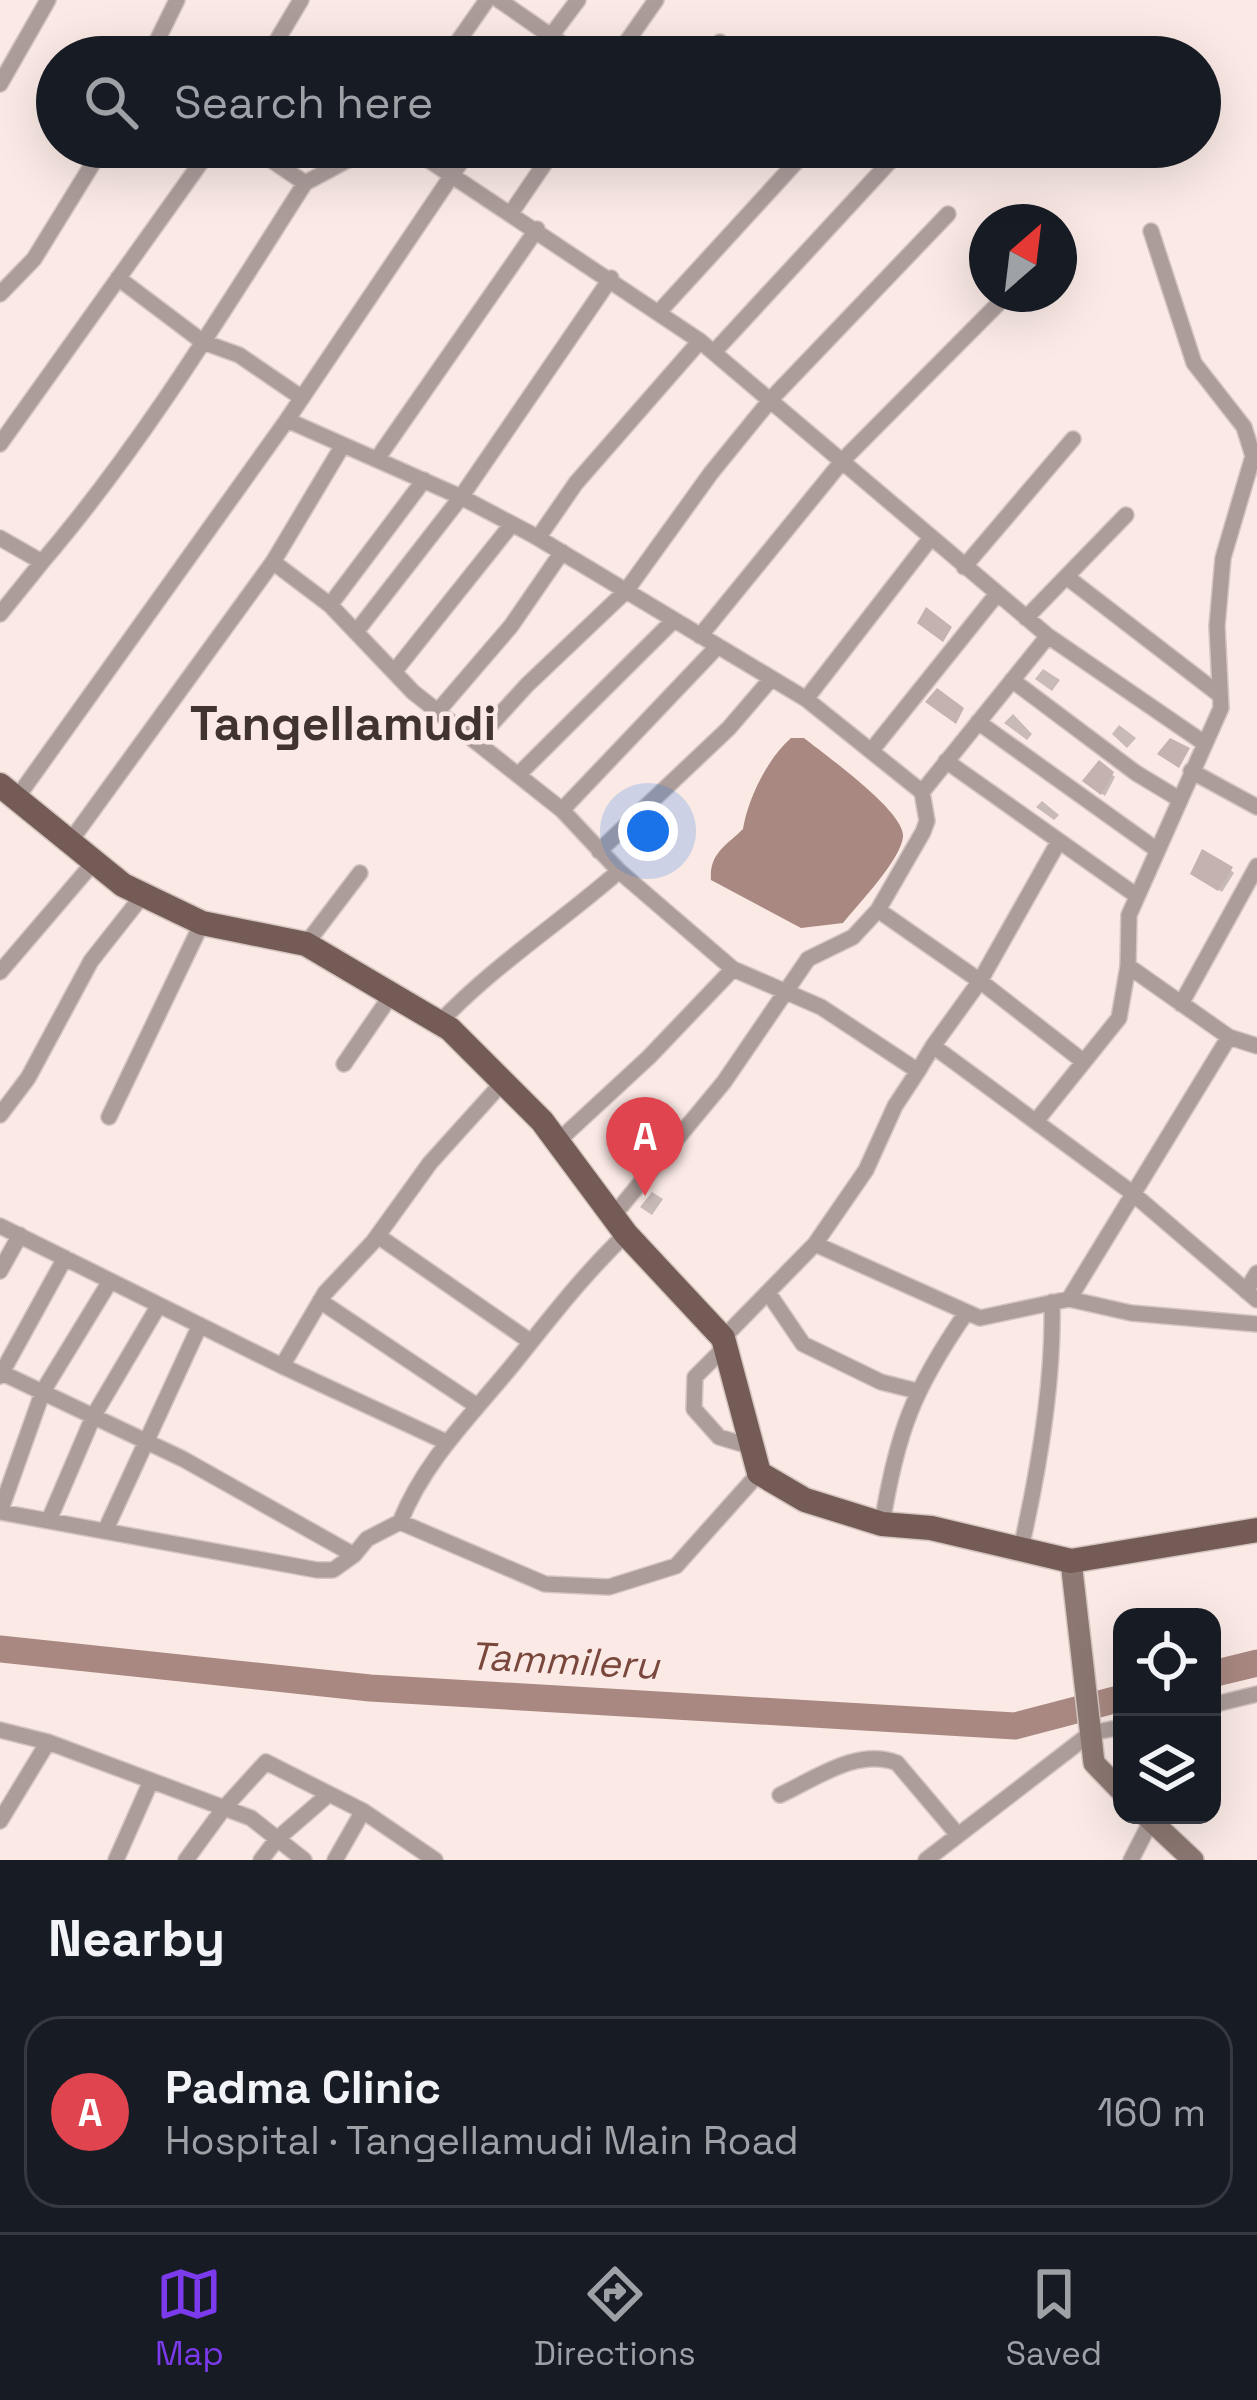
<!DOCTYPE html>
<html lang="en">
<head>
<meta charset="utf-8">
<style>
	:root { --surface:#171b24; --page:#20242c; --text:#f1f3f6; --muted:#9ea1a6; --line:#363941; --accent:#7c3aed }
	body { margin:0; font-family:"Space Grotesk",sans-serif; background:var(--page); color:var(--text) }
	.controls { position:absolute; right:36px; bottom:36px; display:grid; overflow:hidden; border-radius:24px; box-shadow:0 12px 48px #0002 }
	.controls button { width:108px; height:108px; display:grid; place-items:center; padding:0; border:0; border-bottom:3px solid var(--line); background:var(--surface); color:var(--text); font:60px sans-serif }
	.compass { position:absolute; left:969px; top:204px; width:108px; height:108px; border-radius:50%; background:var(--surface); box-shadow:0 12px 48px #0002; rotate:28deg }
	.you { position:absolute; left:648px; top:831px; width:42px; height:42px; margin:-30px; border:9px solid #fff; border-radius:50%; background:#1a73e8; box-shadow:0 0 0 18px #1a73e833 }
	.badge { display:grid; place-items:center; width:78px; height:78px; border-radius:50%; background:var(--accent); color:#fff; font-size:39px; font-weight:700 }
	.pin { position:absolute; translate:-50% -99px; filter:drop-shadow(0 3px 6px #0008) }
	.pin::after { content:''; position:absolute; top:63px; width:42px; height:36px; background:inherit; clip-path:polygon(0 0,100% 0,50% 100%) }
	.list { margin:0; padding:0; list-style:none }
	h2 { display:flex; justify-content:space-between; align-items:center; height:156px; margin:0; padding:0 48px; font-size:51px }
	h2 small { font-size:39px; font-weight:400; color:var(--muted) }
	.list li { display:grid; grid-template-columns:78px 1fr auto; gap:36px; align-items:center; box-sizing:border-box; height:192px; margin:0 24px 24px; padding:0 24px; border:3px solid var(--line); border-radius:36px }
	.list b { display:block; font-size:45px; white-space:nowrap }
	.list p { margin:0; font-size:39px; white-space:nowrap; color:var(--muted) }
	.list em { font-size:39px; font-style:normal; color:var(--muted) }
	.icon { flex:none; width:66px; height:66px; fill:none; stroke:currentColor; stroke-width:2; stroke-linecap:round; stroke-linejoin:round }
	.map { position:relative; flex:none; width:1257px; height:1860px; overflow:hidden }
	.search { position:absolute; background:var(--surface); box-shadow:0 12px 48px #0002; left:36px; right:36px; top:36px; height:132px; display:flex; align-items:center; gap:30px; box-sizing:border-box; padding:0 42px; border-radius:66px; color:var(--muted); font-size:45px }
	.sheet { height:372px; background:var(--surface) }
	nav { display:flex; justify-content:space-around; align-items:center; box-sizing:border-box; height:168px; border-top:3px solid var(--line); background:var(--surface); font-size:33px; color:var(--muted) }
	nav a { display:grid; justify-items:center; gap:6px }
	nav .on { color:var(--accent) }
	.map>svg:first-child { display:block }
	.water { fill:#a98881 }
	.shadow { fill:#0003 }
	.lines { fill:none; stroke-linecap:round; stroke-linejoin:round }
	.river { stroke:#a98881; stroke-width:27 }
	.building { fill:#c3b2ae }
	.minor-casing { stroke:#d4c5c1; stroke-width:18 }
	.secondary-casing { stroke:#d4c5c1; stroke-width:24 }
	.primary-casing { stroke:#d4c5c1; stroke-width:27 }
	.minor { stroke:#ac9d9a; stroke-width:15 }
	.secondary { stroke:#8c7772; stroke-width:21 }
	.primary { stroke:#755b56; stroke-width:24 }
	.labels { text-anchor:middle; stroke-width:9; stroke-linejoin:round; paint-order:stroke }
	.water-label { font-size:39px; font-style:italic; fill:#79473c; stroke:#fae9e5 }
	.district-label { font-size:48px; font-weight:bold; fill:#403330; stroke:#fae9e5 }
</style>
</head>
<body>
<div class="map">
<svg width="1257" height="1860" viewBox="0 0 1257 1860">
	<rect width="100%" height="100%" fill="#fae9e5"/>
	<path class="water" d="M791 738H804C825 755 906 812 903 837 900 861 859 903 843 923L801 928 711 880C709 853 727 845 743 829 748 798 768 758 791 738Z"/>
	<path class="shadow" d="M1043 669 1060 680 1052 691 1035 679Z
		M1013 714 1032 734 1027 740 1004 723Z
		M1119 725 1136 738 1127 748 1112 734Z
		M1099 764 1115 777 1105 796 1086 781Z
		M1042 801 1059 815 1054 820 1036 807Z
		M1231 870 1234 873 1222 892 1197 876Z
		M652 1192 663 1199 652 1215 640 1207Z"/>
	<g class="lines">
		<path class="river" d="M0 1649 370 1688 1015 1726 1122 1698
			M1212 1674 1257 1663"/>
	</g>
	<path class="building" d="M926 607 952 627 943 642 917 623Z
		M937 688 964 708 956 724 925 702Z
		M1170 738 1190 748 1179 768 1157 754Z
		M1099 760 1114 772 1101 795 1082 781Z
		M1202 849 1233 867 1218 891 1190 874Z"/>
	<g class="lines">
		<g class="minor-casing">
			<path id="minor" d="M499 0 581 57
				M149 57 177 0
				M267 57 301 0
				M447 57 487 0
				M535 57 578 0
				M616 57 656 0
				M708 57 720 42
				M0 84 48 0
				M252 147 305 183 372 147
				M409 147 700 341 1048 636 922 792 806 699
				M511 213 556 147
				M118 278 203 342 239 355 302 398
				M0 294 34 259 103 147
				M659 312 810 147
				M714 352 896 155
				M287 420 461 497 533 535 806 699 930 539
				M0 444 212 147
				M343 445 273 562 330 605 413 692 562 810 619 871 733 969 821 1007 918 1071 933 1046 1131 1192 1257 1300
				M377 459 537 229
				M0 538 42 562 0 614
				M538 538 576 483 700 341
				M42 562C142 445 222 313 305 183
				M964 567 1073 439
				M1068 578 1220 695
				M330 605 424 480
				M1026 618 1126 515
				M356 632 461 497 611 278
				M700 636 844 459 998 304
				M1048 636 1204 743
				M394 672 512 524
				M1012 680 1136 773 1179 799
				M438 711 511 626 562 552
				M978 722 1157 850
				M476 741 527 685 626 591 711 473 772 398 948 214
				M871 751 997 594
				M946 761 1137 896
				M1191 771 1257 807
				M518 775 674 620
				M16 799 287 420 471 147
				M562 810 717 647
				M69 843 273 562
				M599 851 729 728 771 679
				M878 910 923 832 927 821 922 792
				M306 944 360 873
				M0 972 94 862
				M1181 1004 1257 866
				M439 1023C494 965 560 923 619 871
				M1229 1037 1257 1046
				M933 1046 980 981 1084 1062
				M344 1064 392 994
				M0 1115 28 1078 91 961 143 895
				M109 1117 202 923
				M1037 1120 1119 1018 1128 966
				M557 1142 649 1057 733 969
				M613 1216 724 1082 808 959 853 937 878 910 980 981 1059 841
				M0 1226 282 1366
				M378 1236 531 1342
				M815 1244 866 1170 895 1106 918 1071
				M0 1271 20 1235
				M1246 1291 1257 1273
				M769 1294 803 1344 881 1382 917 1391
				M1069 1299 1229 1037 1128 966 1129 915 1221 708 1217 626 1223 558 1253 456 1244 427 1194 363 1151 231
				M320 1301 477 1406
				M723 1338 815 1244 980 1318 1069 1299 1131 1313 1257 1324
				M726 1346 695 1377 694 1409 719 1437 752 1447
				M0 1372 183 1459 354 1555 367 1539 400 1522 545 1584 609 1587 676 1566 759 1473
				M0 1376 65 1258
				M446 1442 282 1366 325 1293 373 1242 430 1163 503 1082
				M0 1512 317 1570H333L354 1555
				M0 1512 43 1391 109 1283
				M49 1520 94 1415 159 1305
				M400 1522C426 1458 473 1414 515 1362 552 1316 584 1274 626 1234
				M882 1524C897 1432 913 1390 966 1313
				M105 1531 200 1325
				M1021 1548C1039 1469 1054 1383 1052 1302
				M1212 1705 1257 1694
				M0 1730 48 1742 251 1818 304 1860
				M780 1795C815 1779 858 1747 897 1763L958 1835
				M0 1821 48 1742
				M116 1860 151 1781
				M186 1860 224 1808 266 1762 363 1811 435 1860
				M261 1860 277 1839 329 1794
				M335 1860 363 1811
				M926 1860 1091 1733 1122 1727
				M1131 1860 1151 1821"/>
		</g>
		<g class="secondary-casing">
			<path id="secondary" d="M1071 1561 1094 1763 1122 1792
				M1145 1815 1193 1860"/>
		</g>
		<g class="primary-casing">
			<path id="primary" d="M0 785 123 885 202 923 306 944 450 1029 542 1121 626 1234 723 1338 759 1473 805 1500 882 1524 931 1528 1071 1561 1257 1530"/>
		</g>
		<use href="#minor" class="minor"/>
		<use href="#secondary" class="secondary"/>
		<use href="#primary" class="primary"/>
	</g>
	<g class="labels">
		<g class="water-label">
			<text transform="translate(564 1660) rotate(3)" y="14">Tammileru</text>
		</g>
		<g class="district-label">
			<text x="343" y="740">Tangellamudi</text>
		</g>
	</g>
</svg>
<div class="controls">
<button><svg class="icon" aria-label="locate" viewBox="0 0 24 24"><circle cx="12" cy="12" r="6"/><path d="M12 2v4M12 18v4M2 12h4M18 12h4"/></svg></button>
<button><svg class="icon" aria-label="layers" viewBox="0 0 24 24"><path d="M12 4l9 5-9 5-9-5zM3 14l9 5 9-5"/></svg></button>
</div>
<svg class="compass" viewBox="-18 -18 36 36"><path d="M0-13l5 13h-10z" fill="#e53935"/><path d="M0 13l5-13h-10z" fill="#9ea1a6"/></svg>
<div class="you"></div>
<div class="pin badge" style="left:645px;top:1196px;background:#e0444e">A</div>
<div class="search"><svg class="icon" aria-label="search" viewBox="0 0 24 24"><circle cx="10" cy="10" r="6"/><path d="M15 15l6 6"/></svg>Search here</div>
</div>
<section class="sheet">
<h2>Nearby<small></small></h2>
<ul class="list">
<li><span class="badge" style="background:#e0444e">A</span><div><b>Padma Clinic</b><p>Hospital · Tangellamudi Main Road</p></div><em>160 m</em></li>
</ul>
</section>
<nav>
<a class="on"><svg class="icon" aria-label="map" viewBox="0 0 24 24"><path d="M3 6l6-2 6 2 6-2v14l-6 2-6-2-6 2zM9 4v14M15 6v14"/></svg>Map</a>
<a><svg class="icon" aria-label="directions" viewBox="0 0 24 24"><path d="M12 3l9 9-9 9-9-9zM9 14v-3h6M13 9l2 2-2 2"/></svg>Directions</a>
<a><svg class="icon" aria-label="saved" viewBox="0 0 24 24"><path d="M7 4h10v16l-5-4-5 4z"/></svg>Saved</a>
</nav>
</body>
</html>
